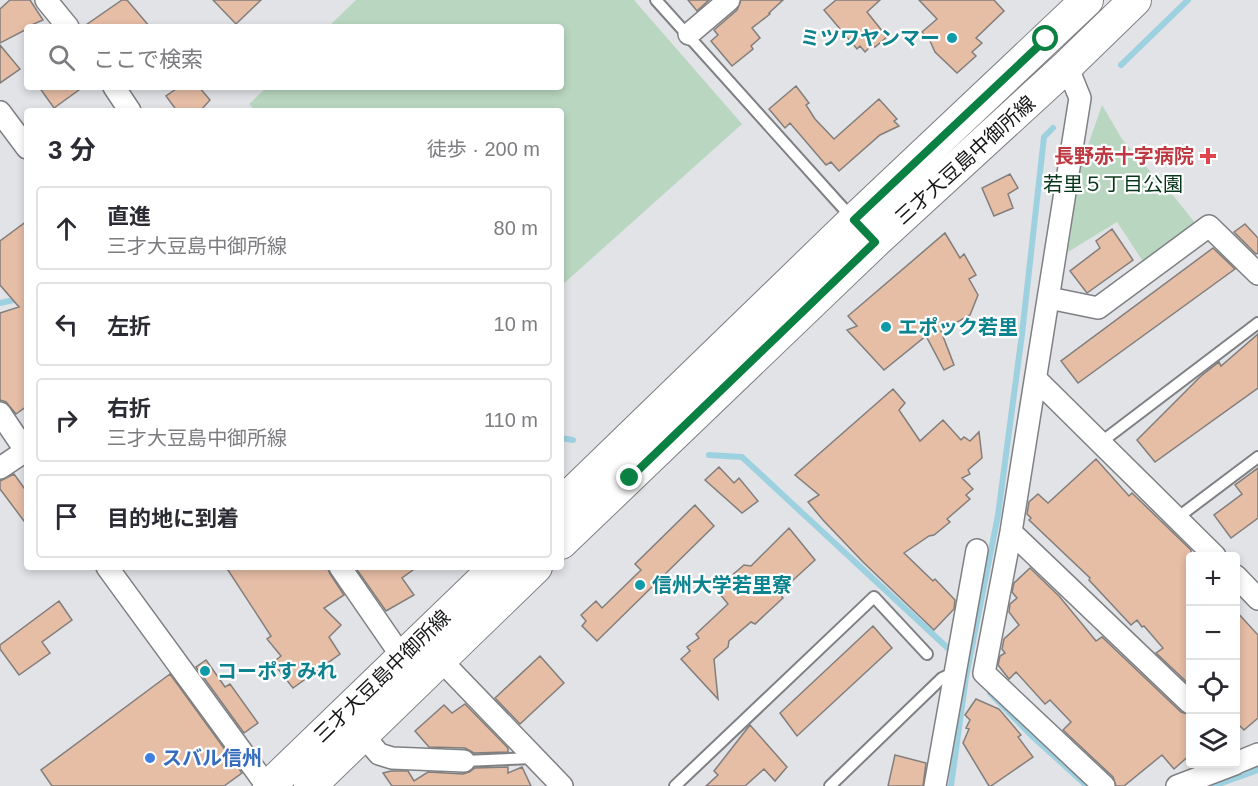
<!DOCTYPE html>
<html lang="ja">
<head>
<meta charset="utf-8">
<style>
	:root { --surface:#fff; --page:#f2f2f3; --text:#2b2b33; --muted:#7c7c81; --line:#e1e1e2 }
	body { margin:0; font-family:Arial,"Noto Sans JP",sans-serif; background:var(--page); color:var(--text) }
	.controls { position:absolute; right:18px; bottom:18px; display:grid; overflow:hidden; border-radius:6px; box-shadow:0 3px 9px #0003 }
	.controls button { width:54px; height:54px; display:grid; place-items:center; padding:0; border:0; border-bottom:2px solid var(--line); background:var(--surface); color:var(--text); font:30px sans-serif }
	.stop { position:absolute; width:18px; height:18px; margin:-14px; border:4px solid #0b8043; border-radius:50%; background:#fff }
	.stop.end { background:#0b8043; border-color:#fff; box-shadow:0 2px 6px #0008 }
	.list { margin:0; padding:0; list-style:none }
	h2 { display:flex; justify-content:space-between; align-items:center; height:78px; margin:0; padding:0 24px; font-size:26px }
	h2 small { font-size:20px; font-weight:400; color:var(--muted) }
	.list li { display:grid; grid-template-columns:39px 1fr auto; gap:18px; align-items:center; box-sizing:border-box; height:84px; margin:0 12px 12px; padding:0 12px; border:2px solid var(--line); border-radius:6px }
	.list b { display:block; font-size:22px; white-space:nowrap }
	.list p { margin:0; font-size:20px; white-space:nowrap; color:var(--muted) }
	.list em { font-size:20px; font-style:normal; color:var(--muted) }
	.icon { flex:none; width:33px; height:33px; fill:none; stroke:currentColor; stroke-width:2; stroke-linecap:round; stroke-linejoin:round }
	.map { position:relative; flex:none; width:1258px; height:786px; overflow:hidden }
	.search { position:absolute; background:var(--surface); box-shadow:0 3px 9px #0003; left:24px; top:24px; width:540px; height:66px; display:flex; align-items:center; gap:15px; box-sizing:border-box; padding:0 21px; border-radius:6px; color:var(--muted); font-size:22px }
	.panel { position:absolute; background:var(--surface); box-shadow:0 3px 9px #0003; left:24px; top:108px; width:540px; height:462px; border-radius:6px }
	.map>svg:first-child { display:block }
	.green { fill:#b9d7c0 }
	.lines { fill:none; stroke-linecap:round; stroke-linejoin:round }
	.stream { stroke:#9ed1e0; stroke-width:6 }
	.building { fill:#e6bda5; stroke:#827e7c; stroke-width:1.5 }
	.lane-casing { stroke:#7f8084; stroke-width:14 }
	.street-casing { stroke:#7f8084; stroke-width:24 }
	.secondary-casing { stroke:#7f8084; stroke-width:34 }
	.lane { stroke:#fff; stroke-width:10 }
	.street { stroke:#fff; stroke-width:21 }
	.secondary { stroke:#fff; stroke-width:32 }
	.route { stroke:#0b8043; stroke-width:8 }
	.culture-dot { fill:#0f9aa8; stroke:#fff; stroke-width:2 }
	.health-dot { fill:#e0444e; stroke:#fff; stroke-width:2 }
	.shop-dot { fill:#3f7fe0; stroke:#fff; stroke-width:2 }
	.labels { text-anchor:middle; stroke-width:4.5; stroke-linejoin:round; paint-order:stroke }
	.culture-label { font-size:20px; font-weight:bold; fill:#0d838f; stroke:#fff; text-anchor:start }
	.health-label { font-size:20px; font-weight:bold; fill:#be3a42; stroke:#fff; text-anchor:end }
	.street-label { font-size:20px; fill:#161718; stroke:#fff }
	.park-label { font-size:20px; fill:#07361a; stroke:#fff }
	.shop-label { font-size:20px; font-weight:bold; fill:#366cbe; stroke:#fff; text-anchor:start }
</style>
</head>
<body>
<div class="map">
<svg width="1258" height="786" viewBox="0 0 1258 786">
	<rect width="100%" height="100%" fill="#e2e3e7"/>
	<path class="green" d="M356 0H634L742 124 561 286V111H256L249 104 267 87H561V27H328Z
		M1102 105 1122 139 1156 178 1164 184 1196 224 1146 266 1117 222 1068 252 1079 171Z"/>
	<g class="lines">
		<path class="stream" d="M1121 65 1188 0
			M0 303 27 297
			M561 438 573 440
			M709 455 742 457 953 653
			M990 693 1032 736 1087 786
			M951 786 966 677 998 515 1022 334 1044 137 1053 128
			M1213 786 1258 770"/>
	</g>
	<path class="building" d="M10 0H30L43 20 27 27V29L0 43V9Z
		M122 0H127L150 27H83Z
		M213 0H261L236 24Z
		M688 0H709L697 11Z
		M741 0H783L769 13 770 14 752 28 760 38 751 46 753 49 732 66 711 41 718 35 714 30 737 10Z
		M836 0H880L867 12 887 37 875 47 872 45 865 52 860 46 857 49 824 10Z
		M919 0H994L1004 11 976 38 982 43 972 52 976 56 957 73 935 52 930 41 922 32 937 19Z
		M0 45 20 69 0 83Z
		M796 86 809 103 806 105 815 119 834 139 879 99 897 119 894 121 899 126 880 135 839 171 831 162 826 165 790 123 785 128 769 109Z
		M39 87H83L54 108Z
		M179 87H199L210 100 200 111H177L166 96Z
		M1010 174 1018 188 1008 194 1013 208 994 216 982 188Z
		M27 221V406L16 414 6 402 0 400V313L19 307 0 285V241Z
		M1245 224 1258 238V253L1256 254 1234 232Z
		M1112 229 1133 260 1087 293 1070 271 1100 248 1096 241Z
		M945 233 960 258 964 254 976 275 969 279 978 295 970 315 941 331 954 365 944 370 926 336 884 370 847 330 857 326 848 316Z
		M1213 248 1235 269 1078 383 1061 361Z
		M1258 334V388L1155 462 1137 440 1201 376 1219 362 1221 366Z
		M893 389 905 403 899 410 920 441 943 420 961 440 964 437 970 441 979 432 982 458 968 470 970 474 962 478 973 489 966 495 970 499 947 519 950 522 934 535 929 536 904 553 933 581 935 579 955 600 954 609 934 630 863 562 823 520 808 502 819 495 795 475Z
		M1096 459 1129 496 1132 493 1191 550V686L1156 653 1163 648 1144 626 1142 627 1137 620 1131 625 1089 580 1090 578 1029 520 1031 518 1027 514 1029 502 1038 494 1048 503Z
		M719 467 734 483 739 478 758 501 742 513 705 480Z
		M1258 468V518L1231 538 1214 515 1242 494 1235 485Z
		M14 474 27 492V525L0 489V481Z
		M695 505 714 526 597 641 582 626 586 621 581 615 596 601 602 608 641 570 635 564Z
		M789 528 815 560 779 593 783 598 755 624 751 622 729 641 728 647 714 659 718 699 681 659 690 651 687 647 699 638 696 634 728 604 716 589 744 565 751 566Z
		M226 567H327L330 574 344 595 324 608 341 625 329 637 340 654 293 688 278 669 282 667 276 660 281 656 267 639 271 636Z
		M355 567H417L402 578 414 595 386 611Z
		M1030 568 1059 596 1096 641 1102 637 1181 712 1191 715V754L1174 769 1162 755 1124 786H1116L1113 777 1063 730 1071 722 1050 700 1045 704 1016 672 1009 679 998 665 1000 656 1005 653 1002 649 1004 639 1019 625 1009 612 1010 604 1017 598 1012 592 1014 583Z
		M59 601 72 620 42 642 50 653 19 675 0 649V645Z
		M1236 611 1258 635V718L1244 730 1236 722Z
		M873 626 892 648 797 736 780 713Z
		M540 656 564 683 520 724 495 698Z
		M206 660 225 687 230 684 258 723 244 733 196 667Z
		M170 674 242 773 224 786H52L41 770Z
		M976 699 999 709 1021 735 1018 737 1033 757 991 786H989L963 743 969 729 966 728 970 720 965 715Z
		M465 704 508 748V752L474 753 465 748 429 747 415 731 444 705 452 713Z
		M750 725 787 767 775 781 764 769 745 786H706L718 775 714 771Z
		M895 755 926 763 923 786H888Z
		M508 767V773L522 767 531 786H392L383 773 391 771H408L414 781 428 772 463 774 469 772 475 768Z"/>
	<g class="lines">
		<g class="lane-casing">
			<path id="lane" d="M656 0 852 218
				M1100 443 1258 323
				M1177 518 1258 457
				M464 761 533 758
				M675 786 874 597 927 654
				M830 786 942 678 955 672"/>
		</g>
		<g class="street-casing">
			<path id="street" d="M46 0 68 27
				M689 34 729 0
				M1067 66 1080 98 1011 532 984 673 1104 786
				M114 87 130 111
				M0 112 27 148
				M1049 298 1098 308 1209 226 1258 274
				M1037 380 1215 556
				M0 413 27 453
				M0 468 27 450
				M1011 532 1190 703
				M107 567 267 786
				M340 567 409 667
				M1236 576 1258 599
				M431 650 562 786
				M363 735 379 754 392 758 464 761
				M1236 763 1258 754
				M935 786 977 550
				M1177 786 1235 764"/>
		</g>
		<g class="secondary-casing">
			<path id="secondary" d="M561 504 854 220 1087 0
				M561 543 875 242 1067 66 1135 0
				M269 786 496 567
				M310 786 536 567"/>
		</g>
		<use href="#lane" class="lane"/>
		<use href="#street" class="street"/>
		<use href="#secondary" class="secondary"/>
	</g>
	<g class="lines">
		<path class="route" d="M630 478 875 242 854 220 1046 39"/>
	</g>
	<g class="culture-dot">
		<circle cx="952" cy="38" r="6"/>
		<circle cx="886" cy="327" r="6"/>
		<circle cx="640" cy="585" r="6"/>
		<circle cx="205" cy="671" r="6"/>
	</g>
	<path class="health-dot" d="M1205 147h6v6h6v6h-6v6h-6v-6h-6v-6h6z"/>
	<circle class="shop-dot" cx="150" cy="758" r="6"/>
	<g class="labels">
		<g class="culture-label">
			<text x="940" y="45" text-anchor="end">ミツワヤンマー</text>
			<text x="898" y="334">エポック若里</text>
			<text x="652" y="592">信州大学若里寮</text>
			<text x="217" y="678">コーポすみれ</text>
		</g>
		<g class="health-label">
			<text x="1194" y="163">長野赤十字病院</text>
		</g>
		<g class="street-label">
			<text transform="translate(965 160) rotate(-42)" y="7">三才大豆島中御所線</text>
			<text transform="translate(382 676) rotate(-44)" y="7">三才大豆島中御所線</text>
		</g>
		<g class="park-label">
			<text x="1113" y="191">若里５丁目公園</text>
		</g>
		<g class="shop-label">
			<text x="162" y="765">スバル信州</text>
		</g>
	</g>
</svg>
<div class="controls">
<button>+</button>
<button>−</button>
<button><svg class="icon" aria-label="locate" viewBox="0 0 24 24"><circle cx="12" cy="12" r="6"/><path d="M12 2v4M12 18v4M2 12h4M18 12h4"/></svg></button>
<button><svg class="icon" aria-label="layers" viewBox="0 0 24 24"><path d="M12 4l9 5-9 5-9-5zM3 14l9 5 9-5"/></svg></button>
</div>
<div class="stop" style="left:1046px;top:39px"></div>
<div class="stop end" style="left:630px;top:478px"></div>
<div class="search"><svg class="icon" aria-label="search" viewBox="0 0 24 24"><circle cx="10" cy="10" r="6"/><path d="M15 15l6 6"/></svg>ここで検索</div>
<section class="panel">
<h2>3 分<small>徒歩 · 200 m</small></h2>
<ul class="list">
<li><svg class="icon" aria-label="ahead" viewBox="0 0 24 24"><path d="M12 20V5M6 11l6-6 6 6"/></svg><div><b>直進</b><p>三才大豆島中御所線</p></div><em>80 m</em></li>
<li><svg class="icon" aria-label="left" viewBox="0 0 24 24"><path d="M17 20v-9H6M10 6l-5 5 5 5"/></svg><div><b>左折</b></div><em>10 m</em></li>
<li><svg class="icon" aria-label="right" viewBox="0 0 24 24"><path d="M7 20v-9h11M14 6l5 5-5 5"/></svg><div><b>右折</b><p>三才大豆島中御所線</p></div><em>110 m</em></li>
<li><svg class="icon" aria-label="arrive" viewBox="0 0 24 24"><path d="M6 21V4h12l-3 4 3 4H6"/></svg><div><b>目的地に到着</b></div></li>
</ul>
</section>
</div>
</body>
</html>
